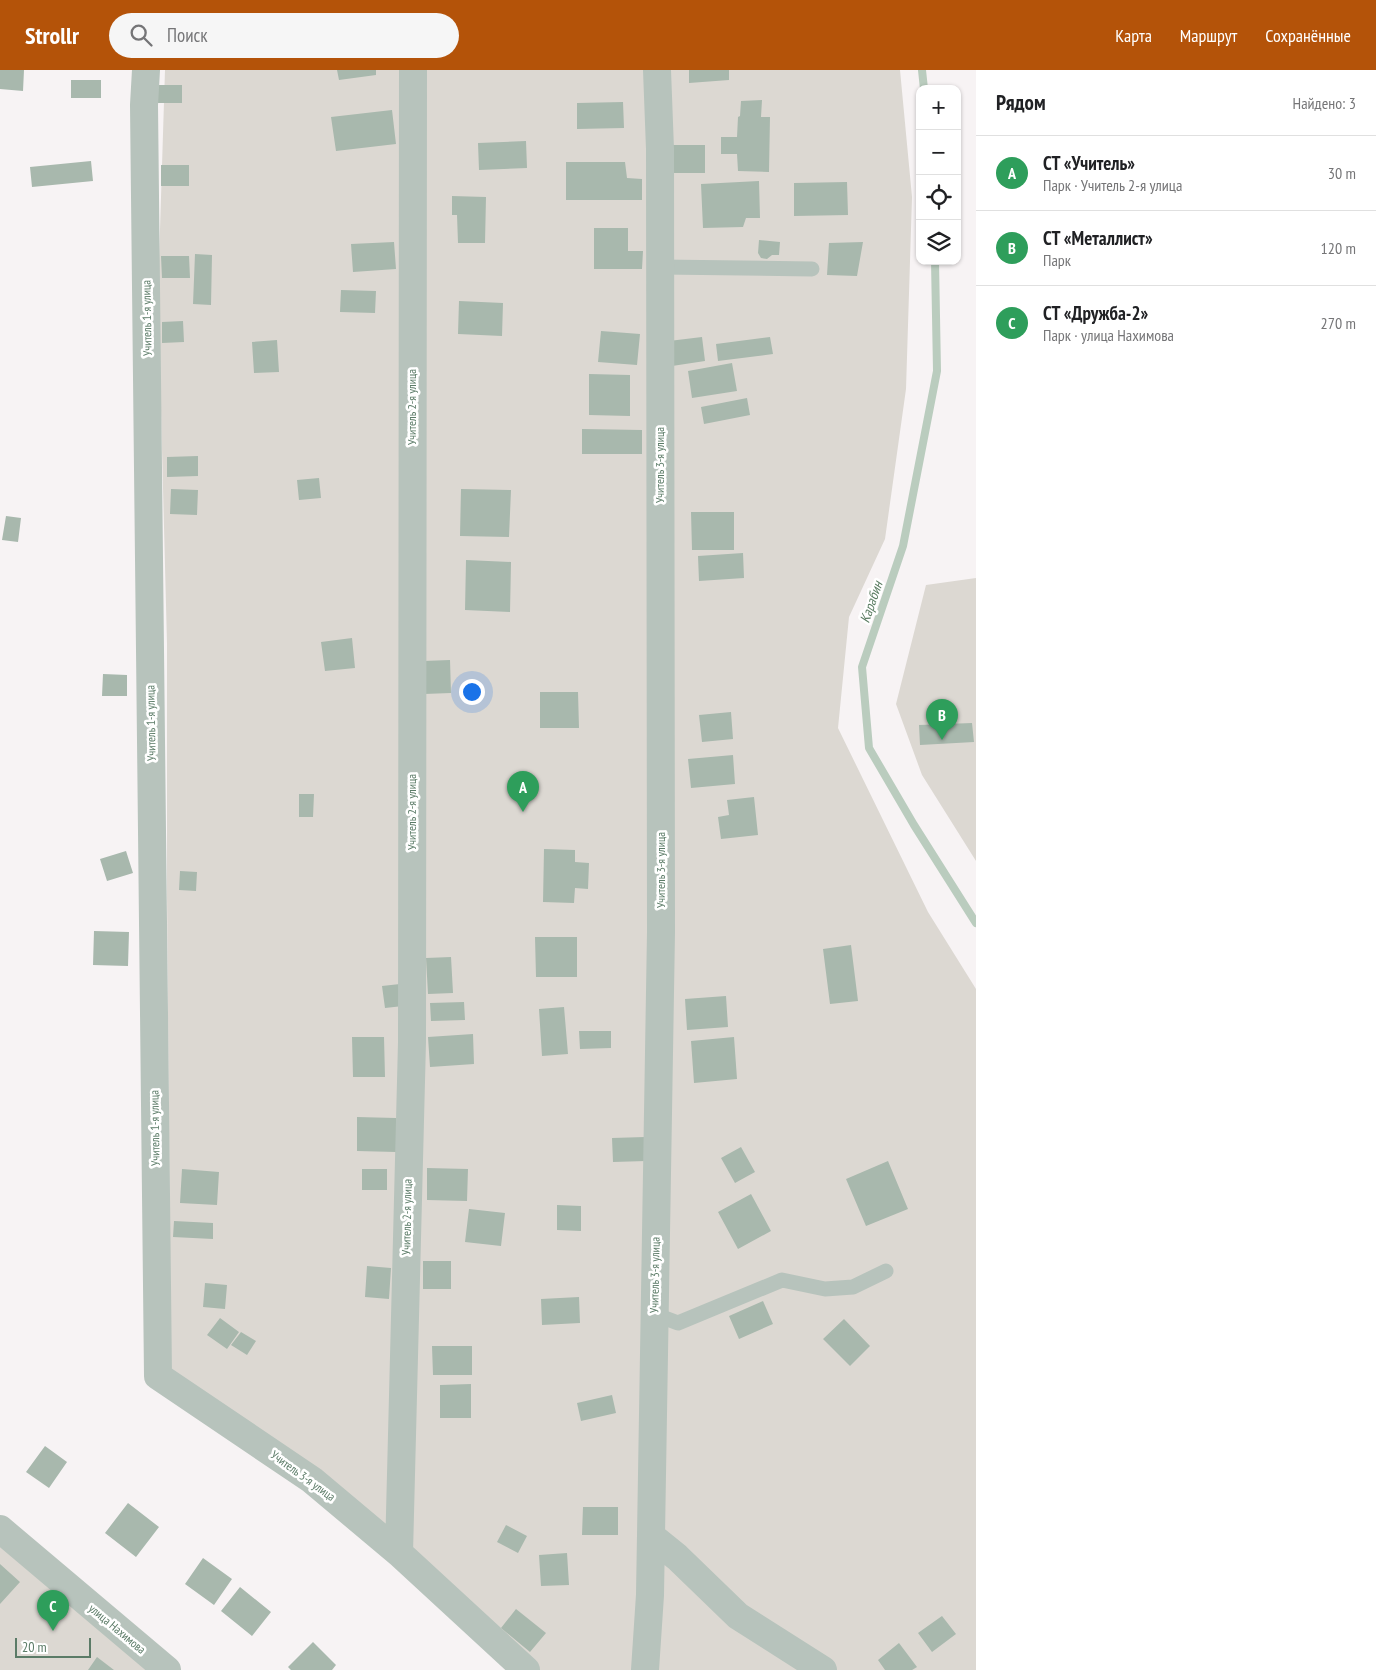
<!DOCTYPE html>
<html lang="ru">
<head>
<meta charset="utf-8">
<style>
	:root { --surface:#fff; --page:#f6f6f6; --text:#202124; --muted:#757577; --line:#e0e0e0; --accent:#b45309 }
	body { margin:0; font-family:"PT Sans Narrow",sans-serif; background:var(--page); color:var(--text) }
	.controls { position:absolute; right:15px; top:15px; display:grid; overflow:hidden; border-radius:10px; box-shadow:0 1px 4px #0004 }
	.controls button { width:45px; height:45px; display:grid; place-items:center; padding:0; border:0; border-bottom:1px solid var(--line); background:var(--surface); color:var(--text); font:25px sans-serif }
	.scale { position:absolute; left:15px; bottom:12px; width:76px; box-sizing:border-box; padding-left:5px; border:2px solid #5b7b67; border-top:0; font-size:14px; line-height:18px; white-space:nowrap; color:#5b7b67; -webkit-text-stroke:4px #fff; paint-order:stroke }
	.you { position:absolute; left:471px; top:621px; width:18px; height:18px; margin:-12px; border:4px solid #fff; border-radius:50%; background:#1a73e8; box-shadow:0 0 0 8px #1a73e833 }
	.badge { display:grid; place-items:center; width:32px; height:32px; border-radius:50%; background:var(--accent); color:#fff; font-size:16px; font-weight:700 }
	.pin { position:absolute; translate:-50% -41px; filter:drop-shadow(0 1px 2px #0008) }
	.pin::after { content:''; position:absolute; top:26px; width:18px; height:15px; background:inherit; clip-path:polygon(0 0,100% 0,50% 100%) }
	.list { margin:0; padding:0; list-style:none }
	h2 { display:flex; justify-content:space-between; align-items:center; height:65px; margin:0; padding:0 20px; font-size:21px }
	h2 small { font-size:16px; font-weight:400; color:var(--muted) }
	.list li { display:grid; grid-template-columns:32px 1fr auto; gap:15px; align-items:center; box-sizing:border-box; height:75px; padding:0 20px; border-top:1px solid var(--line) }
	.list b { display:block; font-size:19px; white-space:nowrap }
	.list p { margin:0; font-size:16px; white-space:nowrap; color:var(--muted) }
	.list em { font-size:16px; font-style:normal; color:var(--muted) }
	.icon { flex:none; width:28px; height:28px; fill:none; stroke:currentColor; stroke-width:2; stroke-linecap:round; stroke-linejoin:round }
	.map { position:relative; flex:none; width:976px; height:1600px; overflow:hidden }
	header { display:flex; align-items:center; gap:30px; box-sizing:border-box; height:70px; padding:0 25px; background:var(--accent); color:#fff }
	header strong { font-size:24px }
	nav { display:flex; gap:28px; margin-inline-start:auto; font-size:18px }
	.search { width:350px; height:45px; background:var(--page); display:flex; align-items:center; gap:12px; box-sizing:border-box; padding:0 18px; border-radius:28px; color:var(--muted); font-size:19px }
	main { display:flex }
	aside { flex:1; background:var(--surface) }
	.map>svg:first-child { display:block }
	.green { fill:#dcd8d2 }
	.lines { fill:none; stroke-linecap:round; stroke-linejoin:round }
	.stream { stroke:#baccbe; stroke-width:8 }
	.building { fill:#a8b8ad }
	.lane { stroke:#b7c3bc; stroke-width:15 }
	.street { stroke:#b7c3bc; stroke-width:28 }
	.labels { text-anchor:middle; stroke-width:5; stroke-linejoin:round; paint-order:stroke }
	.street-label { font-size:12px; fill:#5b7b67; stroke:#fff }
	.water-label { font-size:14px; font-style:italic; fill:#5a7c61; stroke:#fff }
</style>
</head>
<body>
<header>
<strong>Strollr</strong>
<div class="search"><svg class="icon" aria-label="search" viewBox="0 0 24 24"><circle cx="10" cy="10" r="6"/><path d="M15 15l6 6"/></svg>Поиск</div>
<nav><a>Карта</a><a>Маршрут</a><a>Сохранённые</a></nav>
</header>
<main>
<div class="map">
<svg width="976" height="1600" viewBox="0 0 976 1600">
	<rect width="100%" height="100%" fill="#f7f3f4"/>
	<path class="green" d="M165 0H900L912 127 906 319 885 469 849 547 838 658 928 842 976 919V1600H540L171 1303 167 826V574L158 223Z
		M976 508V791L922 705 896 634 926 515Z
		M0 1470 155 1600H0Z"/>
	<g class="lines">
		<path class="stream" d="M922 0 924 19
			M935 191 937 301 903 476 862 597 869 678 914 755 976 853"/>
	</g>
	<path class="building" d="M0 0H24L23 21 0 19Z
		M337 0H376V5L339 10Z
		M689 0H729V10L689 13Z
		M71 10H101V28H71Z
		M158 15H182V33H157Z
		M762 30 761 47H770L769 102 738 101 737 84H721V67H737L738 47 740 46 741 31Z
		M623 32 624 58 577 59V33Z
		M392 40 396 74 336 81 331 47Z
		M526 71 527 98 479 100 478 73Z
		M669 75H705V103H669Z
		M91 91 93 111 32 117 30 97Z
		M566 92H625L627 108 642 109V130H566Z
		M161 95H189V116H161Z
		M759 111 760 148H746L743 157 703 158 701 114Z
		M847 112 848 145 794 146V113Z
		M452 126 486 127 485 173H458L457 145H452Z
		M594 158H628V181H643L642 199H594Z
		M759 170 780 172 779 185H772L767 189 761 188 758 183Z
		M394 172 396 199 353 202 351 174Z
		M863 172 857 206 827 205 829 173Z
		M195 184 212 185 211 235 193 234Z
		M161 186H189L190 208H162Z
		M341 220 376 221 375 243 340 242Z
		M459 231 503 233 502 266 458 264Z
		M183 251 184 272 162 273V252Z
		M601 261 640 264 637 295 598 292Z
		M702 267 705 291 672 296 669 271Z
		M770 267 773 284 718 291 716 274Z
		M277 270 279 302 254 303 252 272Z
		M732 293 737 321 692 328 688 301Z
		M589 304 630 305V346L589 345Z
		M747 328 750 345 704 354 701 337Z
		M582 359 642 360V384H582Z
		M198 386V406L167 407V387Z
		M319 408 321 428 299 430 297 410Z
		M171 419 198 420 197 445 170 444Z
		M461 419 511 420 509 467 460 466Z
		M691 442H734V480H692Z
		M6 446 21 448 18 472 2 470Z
		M743 483 744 508 699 511 698 486Z
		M466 490 511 492 510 542 465 540Z
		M352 568 355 598 325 601 321 572Z
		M450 590 451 623 424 624 423 591Z
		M103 604 127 605V626H102Z
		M540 622H578L579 658H540Z
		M731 642 733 669 702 672 699 645Z
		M972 653 974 672 920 675 919 655Z
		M733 685 735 714 691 718 688 689Z
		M299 724H314L313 747H299Z
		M754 727 758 765 721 769 718 747 729 745 727 730Z
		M544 779 575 780V792L589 793 588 819 575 818 574 833 543 832Z
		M126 781 133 803 107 811 100 789Z
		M180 801 197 802 196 821 179 820Z
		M94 861 129 862 128 896 93 895Z
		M535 867H577V907H536Z
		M851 875 858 931 830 934 823 879Z
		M451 887 453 923 428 924 426 888Z
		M400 914 403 936 385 938 382 916Z
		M726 926 728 957 687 960 685 929Z
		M464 932 465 950 431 951 430 933Z
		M564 937 568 984 542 986 539 939Z
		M579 961H611V978L580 979Z
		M473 964 474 994 430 997 428 967Z
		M352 967H384L385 1007H353Z
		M734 967 737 1009 694 1013 691 971Z
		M357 1047 396 1048V1082L357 1081Z
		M645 1067 646 1091 613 1092 612 1068Z
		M741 1077 755 1102 735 1113 721 1088Z
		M888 1091 908 1139 866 1156 846 1109Z
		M427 1098 468 1099 467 1131 427 1130Z
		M182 1099 219 1102 217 1135 180 1133Z
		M362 1099H387V1120H362Z
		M751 1124 771 1161 738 1179 718 1142Z
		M557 1135 581 1136V1161L557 1160Z
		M469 1139 505 1143 501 1176 465 1172Z
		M174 1151 213 1153V1169L173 1167Z
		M423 1191H451V1219H423Z
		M367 1196 391 1198 389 1229 365 1227Z
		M205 1213 227 1215 225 1239 203 1237Z
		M579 1227 580 1253 542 1255 541 1229Z
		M763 1231 773 1254 739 1269 729 1246Z
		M220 1248 239 1262 227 1279 207 1265Z
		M844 1249 870 1276 850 1296 823 1269Z
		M241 1262 256 1271 247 1285 231 1275Z
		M432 1276H472V1305H433Z
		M471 1314V1348H440V1315Z
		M612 1325 616 1343 581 1351 577 1333Z
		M45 1376 67 1392 49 1418 26 1402Z
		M128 1433 159 1457 136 1487 105 1463Z
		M583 1437H618V1465H582Z
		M506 1455 527 1466 518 1483 497 1472Z
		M567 1483 569 1515 541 1516 539 1485Z
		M203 1488 232 1509 214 1535 185 1514Z
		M0 1494 20 1512 0 1534Z
		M240 1517 271 1542 252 1566 221 1541Z
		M516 1539 546 1563 530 1582 501 1558Z
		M942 1546 956 1564 932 1582 918 1563Z
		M313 1572 336 1595 332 1600H291L288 1597Z
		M899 1573 917 1597 912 1600H885L878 1590Z
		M97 1587 114 1600H88Z"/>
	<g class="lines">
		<path class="lane" d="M660 197 812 199
			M654 1244 678 1253 782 1210 825 1219 853 1217 886 1201"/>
		<path class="street" d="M146 0 144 35 158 1306 312 1410 399 1483 526 1600
			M0 1459 167 1600
			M651 1466 677 1487 738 1546 823 1600
			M399 1483 412 972 413 0
			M645 1600 650 1525 661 862 660 79 657 0"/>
	</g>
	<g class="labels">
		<g class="street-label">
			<text transform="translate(147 248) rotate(-91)" y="4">Учитель 1-я улица</text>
			<text transform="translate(412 337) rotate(-90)" y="4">Учитель 2-я улица</text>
			<text transform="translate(660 395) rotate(-90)" y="4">Учитель 3-я улица</text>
			<text transform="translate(151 653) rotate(-91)" y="4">Учитель 1-я улица</text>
			<text transform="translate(412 742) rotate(-90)" y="4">Учитель 2-я улица</text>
			<text transform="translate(661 800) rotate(-90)" y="4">Учитель 3-я улица</text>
			<text transform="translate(155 1058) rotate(-91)" y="4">Учитель 1-я улица</text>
			<text transform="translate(407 1147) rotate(-89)" y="4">Учитель 2-я улица</text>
			<text transform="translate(655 1205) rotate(-89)" y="4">Учитель 3-я улица</text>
			<text transform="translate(303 1406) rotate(36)" y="4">Учитель 3-я улица</text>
			<text transform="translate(117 1559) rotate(40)" y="4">улица Нахимова</text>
		</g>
		<g class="water-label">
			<text transform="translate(871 532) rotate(-71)" y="5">Карабин</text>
		</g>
	</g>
</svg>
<div class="controls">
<button>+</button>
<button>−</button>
<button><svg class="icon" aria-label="locate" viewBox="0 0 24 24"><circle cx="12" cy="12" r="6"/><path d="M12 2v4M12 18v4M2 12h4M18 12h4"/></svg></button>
<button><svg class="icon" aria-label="layers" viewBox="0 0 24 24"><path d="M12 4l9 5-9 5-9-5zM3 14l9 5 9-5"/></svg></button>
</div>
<div class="scale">20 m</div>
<div class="you"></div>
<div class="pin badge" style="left:523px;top:742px;background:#2e9e5b">A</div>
<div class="pin badge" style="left:942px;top:670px;background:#2e9e5b">B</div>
<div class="pin badge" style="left:53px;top:1561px;background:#2e9e5b">C</div>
</div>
<aside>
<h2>Рядом<small>Найдено: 3</small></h2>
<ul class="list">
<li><span class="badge" style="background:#2e9e5b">A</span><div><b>СТ «Учитель»</b><p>Парк · Учитель 2-я улица</p></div><em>30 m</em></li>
<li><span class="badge" style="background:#2e9e5b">B</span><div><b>СТ «Металлист»</b><p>Парк</p></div><em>120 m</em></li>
<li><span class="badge" style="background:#2e9e5b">C</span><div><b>СТ «Дружба-2»</b><p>Парк · улица Нахимова</p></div><em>270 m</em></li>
</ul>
</aside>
</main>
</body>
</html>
